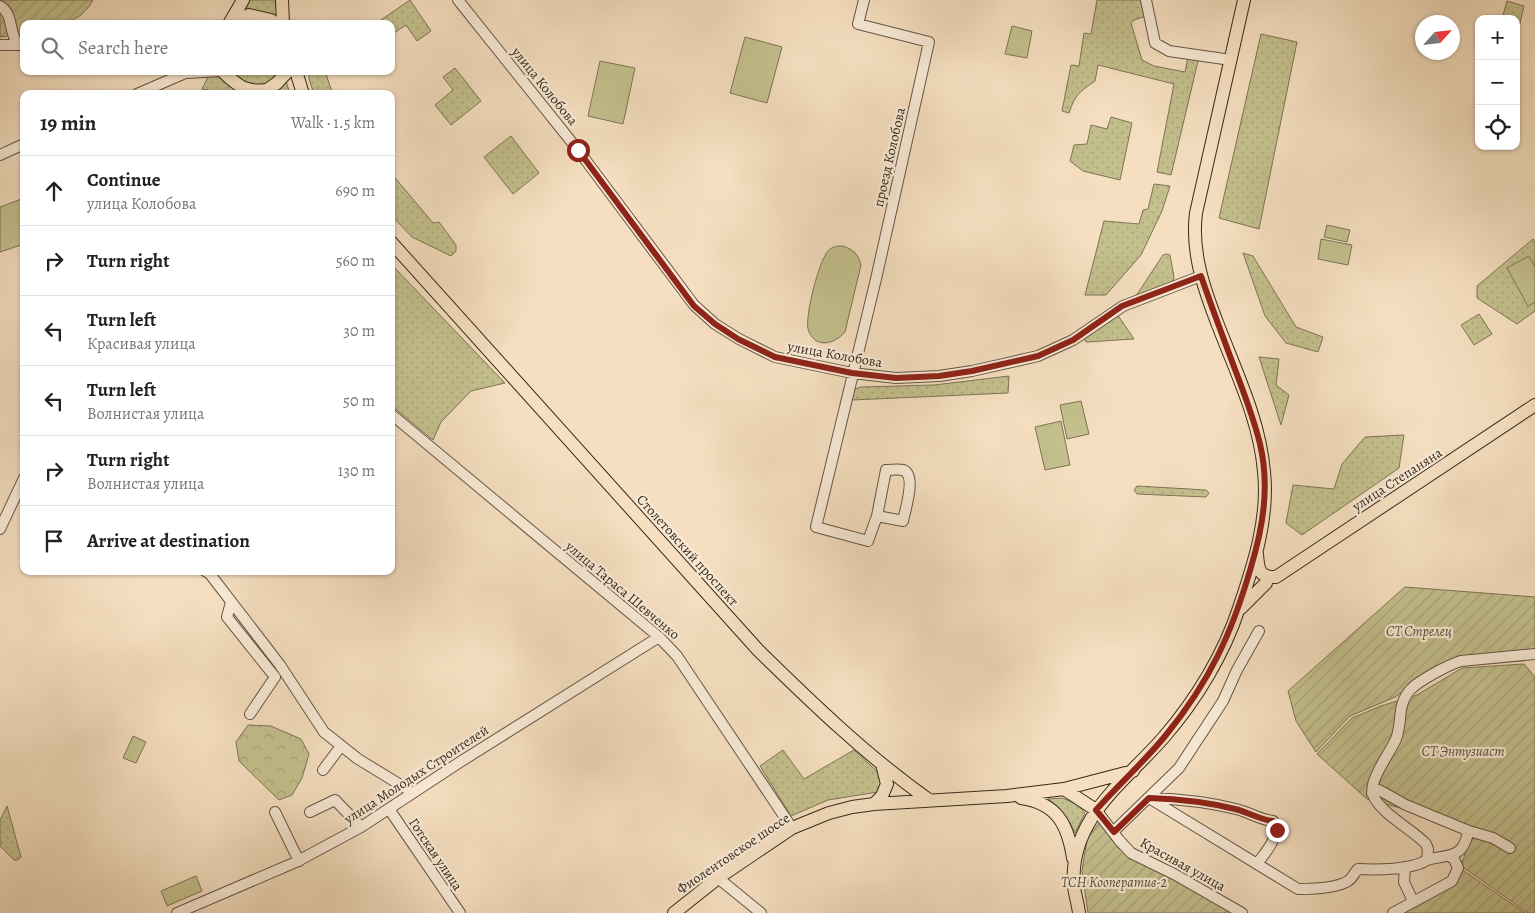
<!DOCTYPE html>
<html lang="en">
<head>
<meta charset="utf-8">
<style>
	:root { --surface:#fff; --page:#f2f2f2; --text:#222; --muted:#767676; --line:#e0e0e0 }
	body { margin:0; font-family:Alegreya,serif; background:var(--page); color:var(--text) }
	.controls { position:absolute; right:15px; top:15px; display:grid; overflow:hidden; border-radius:10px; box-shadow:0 1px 4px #0004 }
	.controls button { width:45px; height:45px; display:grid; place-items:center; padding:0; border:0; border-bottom:1px solid var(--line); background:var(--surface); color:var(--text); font:25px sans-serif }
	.compass { position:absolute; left:1415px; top:15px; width:45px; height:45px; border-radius:50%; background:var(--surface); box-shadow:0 1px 4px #0004; rotate:63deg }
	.stop { position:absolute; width:15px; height:15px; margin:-11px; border:4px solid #8f2418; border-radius:50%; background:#fff }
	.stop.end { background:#8f2418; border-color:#fff; box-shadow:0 1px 5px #0008 }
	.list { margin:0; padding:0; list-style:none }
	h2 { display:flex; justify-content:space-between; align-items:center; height:65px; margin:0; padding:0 20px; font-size:21px }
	h2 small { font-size:16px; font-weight:400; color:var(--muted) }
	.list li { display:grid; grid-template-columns:32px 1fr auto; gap:15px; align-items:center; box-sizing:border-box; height:70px; padding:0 20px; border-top:1px solid var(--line) }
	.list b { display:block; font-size:19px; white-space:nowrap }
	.list p { margin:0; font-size:16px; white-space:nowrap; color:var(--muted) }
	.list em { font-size:16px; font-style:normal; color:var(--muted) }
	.icon { flex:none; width:28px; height:28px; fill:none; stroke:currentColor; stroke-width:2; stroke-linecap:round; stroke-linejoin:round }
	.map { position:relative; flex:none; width:1535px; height:913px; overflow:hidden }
	.search { position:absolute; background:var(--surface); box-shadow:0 1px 4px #0004; left:20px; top:20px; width:375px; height:55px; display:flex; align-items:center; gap:12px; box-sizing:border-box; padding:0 18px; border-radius:10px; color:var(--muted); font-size:19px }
	.panel { position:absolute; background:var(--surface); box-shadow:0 1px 4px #0004; left:20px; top:90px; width:375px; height:485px; border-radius:10px }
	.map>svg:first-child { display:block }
	.grass { fill:url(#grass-dots); stroke:#7d7454 }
	.forest { fill:url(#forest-crowns); stroke:#7d7454 }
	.garden { fill:url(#garden-furrows); stroke:#7d7454 }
	.pitch { fill:#c3c08d; stroke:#7d7454 }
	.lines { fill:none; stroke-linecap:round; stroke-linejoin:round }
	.minor-casing { stroke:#665645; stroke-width:12 }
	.major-casing { stroke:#37291c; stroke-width:14 }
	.minor { stroke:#f8ead6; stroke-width:10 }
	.major { stroke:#f5dfc0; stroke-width:12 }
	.route { stroke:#8f2418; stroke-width:6 }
	.labels { text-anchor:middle; stroke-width:4.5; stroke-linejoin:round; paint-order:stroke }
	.street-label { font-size:14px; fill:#37291c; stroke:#f8ead6 }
	.park-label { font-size:14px; font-style:italic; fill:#5a4f38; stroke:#f8ead6 }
</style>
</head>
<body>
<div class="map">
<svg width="1535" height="913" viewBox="0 0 1535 913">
	<defs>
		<pattern id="grass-dots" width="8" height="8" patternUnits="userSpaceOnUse" patternTransform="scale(1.25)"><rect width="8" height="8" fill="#c3c08d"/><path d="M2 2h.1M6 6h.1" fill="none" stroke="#a8a579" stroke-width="1.8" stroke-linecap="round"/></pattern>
		<pattern id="forest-crowns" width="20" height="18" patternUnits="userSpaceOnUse" patternTransform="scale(1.25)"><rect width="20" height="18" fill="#c3c08d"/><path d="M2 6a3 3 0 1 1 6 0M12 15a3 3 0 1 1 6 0" fill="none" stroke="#a8a579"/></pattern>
		<pattern id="garden-furrows" width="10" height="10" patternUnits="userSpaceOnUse" patternTransform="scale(1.25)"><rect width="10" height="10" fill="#c3c08d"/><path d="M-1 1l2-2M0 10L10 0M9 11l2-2" fill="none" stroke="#a8a579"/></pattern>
	</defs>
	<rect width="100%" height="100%" fill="#f5dfc0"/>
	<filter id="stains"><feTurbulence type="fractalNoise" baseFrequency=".004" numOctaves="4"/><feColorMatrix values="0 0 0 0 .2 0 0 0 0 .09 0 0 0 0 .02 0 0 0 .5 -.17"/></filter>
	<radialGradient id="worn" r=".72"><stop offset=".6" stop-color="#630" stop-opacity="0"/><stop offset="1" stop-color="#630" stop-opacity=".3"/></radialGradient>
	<path class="grass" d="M250 0H276L277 24H237Z
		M410 0 431 31 417 41 406 25 391 35V24H380L378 22Z
		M1097 0H1142L1146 16 1134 20 1131 23 1142 60 1154 66 1185 72 1188 57 1198 61 1171 175 1157 172 1174 84 1098 65 1095 81C1079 92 1075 95 1069 113L1062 111 1071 65 1079 66 1084 33 1091 34Z
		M1507 1 1524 6 1516 41V19H1502Z
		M1261 34 1297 42 1259 229 1219 218Z
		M455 68 481 101 451 125 435 105 453 90 443 77Z
		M211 71H283L290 94H228L202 89Z
		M309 71H325L332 92 331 94H314L309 79Z
		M1111 117 1132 123 1120 180 1083 171 1070 161 1074 145 1087 144 1091 125 1107 129Z
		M511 136 539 173 513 194 484 157Z
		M391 173 433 223 439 222 456 245V251L451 256 412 237 391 215Z
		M1154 184 1170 186 1162 211 1141 255 1106 295H1085L1104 221 1139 224 1143 210 1148 209Z
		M1533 239 1535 242V311L1517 324 1477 298V286Z
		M1243 253 1253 256 1296 327 1323 337 1318 352 1286 343 1265 316Z
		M1166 254 1170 255 1174 277 1173 282 1136 296 1163 255Z
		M391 264 505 383 471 391 441 422 433 440 391 405Z
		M1117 314 1134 339 1086 342 1084 337Z
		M1479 314 1492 334 1474 345 1461 325Z
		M1259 357 1279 359 1276 385 1289 395 1281 425Z
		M1009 376 1008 393 852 400V390L861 387 934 385Z
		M1404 435 1399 468 1302 535 1286 523 1293 485 1334 489 1342 464 1365 437Z
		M1137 486 1206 490 1209 493 1206 497 1137 494 1134 490Z
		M783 750 804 779 854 750 883 777 878 792 828 800 791 816 760 766Z
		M1062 798 1077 804 1085 813 1075 833C1069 819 1060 808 1048 799Z
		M7 806 21 857 18 860H14L0 846V820Z"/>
	<path class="forest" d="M248 725 271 726 301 739 309 754 302 778 292 795 279 800 239 761 236 742Z"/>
	<path class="garden" d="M0 0H93C77 29 52 24 24 24V34L0 37Z
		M1405 587 1535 597V657H1462L1452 659 1395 697 1350 716 1316 752 1296 721 1288 691Z
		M1524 664 1535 677V913H1528L1461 866 1474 828 1367 799 1317 754 1352 718 1381 706 1417 695 1462 668Z
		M1101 820 1118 848 1237 913H1088L1082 871 1087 839Z
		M1461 869 1525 913H1398Z"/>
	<path class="pitch" d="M1012 26 1032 31 1027 58 1005 54Z
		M745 37 782 47 767 103 730 93Z
		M600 61 635 68 623 124 588 116Z
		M24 198V244L0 252V207Z
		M1327 225 1350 230 1347 242 1324 237Z
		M1321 239 1352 245 1348 265 1318 259Z
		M843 246C854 250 858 254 861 265L845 332C834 345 814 349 808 329 805 316 819 259 829 250 833 246 838 246 843 246Z
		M1529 256 1535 267V302L1528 306 1507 268Z
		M1081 401 1089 434 1067 439 1060 405Z
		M1061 421 1070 465 1045 470 1035 427Z
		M133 736 146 742 136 763 123 758Z
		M196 876 202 891 167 906 161 891Z"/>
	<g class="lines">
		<g class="minor-casing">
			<path id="minor" d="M458 0 578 150 694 305 715 324 739 339 775 357 852 373 896 378 939 376 972 371 1038 356 1073 340 1123 306 1201 276
				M864 0 858 24 929 42 876 279 816 527 868 541 877 516 903 521C905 510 917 475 903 470 898 469 891 470 886 470L877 516
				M1146 0 1155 43 1169 51 1231 60
				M0 6C14 14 8 32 18 44
				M0 45H21
				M188 73 219 71
				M137 94 190 71
				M0 155 24 144
				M391 414 659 637 677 656 792 828
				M0 529 24 478
				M205 571 210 574 280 665 324 732 358 759 412 792
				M231 602 227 617 275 677 250 714
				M323 770 341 746
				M1372 793 1379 790 1406 805 1469 831 1493 838 1510 848
				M1149 798 1298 889C1311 889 1337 888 1348 881 1353 878 1354 873 1358 869 1376 870 1412 870 1427 860L1428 849 1426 844C1412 829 1381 814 1373 795 1368 781 1390 753 1396 739 1403 722 1396 705 1411 689 1420 680 1448 665 1461 661L1535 654
				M1150 798C1179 799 1208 802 1236 809 1249 812 1260 820 1273 821 1280 838 1267 850 1257 864
				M389 809 460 913
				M1096 810 1119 840 1131 853 1174 874 1242 913
				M275 812 299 861
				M310 812 335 800 361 827
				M1113 832 1179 768 1223 701 1237 670 1259 631
				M1427 860C1438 856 1453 858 1461 849 1465 845 1467 836 1469 831
				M1405 867 1404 882 1413 901
				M718 878 761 913
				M177 913 296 862 361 827 460 762 659 637
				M1393 913 1452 881 1458 868 1454 859 1449 856"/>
		</g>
		<g class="major-casing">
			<path id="major" d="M282 0 283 24
				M231 21 249 15 271 20 276 24
				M229 24 243 0
				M222 71C237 85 245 93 267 90L271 94
				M296 71 303 94
				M267 90 277 83 288 71
				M391 242 758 650C812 703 867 756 929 800
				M1257 554C1258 569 1259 578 1276 577L1535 405
				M1241 608 1266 583
				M1064 789 1096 810
				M1021 798C1057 803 1068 825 1073 858
				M874 804 882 796 887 784 882 764
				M674 913 718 878 792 828 829 813 852 807 874 804 1007 796 1064 789 1133 771
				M1079 913C1078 904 1075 895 1074 887 1068 819 1125 782 1164 737 1196 700 1224 654 1239 608 1254 564 1269 518 1264 472 1260 421 1236 372 1218 325 1204 289 1191 252 1196 213L1244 0"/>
		</g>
		<use href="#minor" class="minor"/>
		<use href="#major" class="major"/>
	</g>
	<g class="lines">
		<path class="route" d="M578 150 694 306 715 324 738 339 775 357 852 373 896 378 939 376 972 371 1038 356 1073 340 1122 306 1201 276C1212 308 1224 340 1236 372 1245 396 1254 419 1260 444 1270 486 1263 527 1251 567 1232 633 1210 681 1166 735 1145 761 1119 784 1096 810L1114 832 1149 798C1178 799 1207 802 1235 809 1248 812 1260 820 1273 821L1277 830"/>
	</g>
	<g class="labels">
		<g class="street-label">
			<text transform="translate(545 86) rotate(51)" y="5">улица Колобова</text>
			<text transform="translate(889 157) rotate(-77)" y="5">проезд Колобова</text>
			<text transform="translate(835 354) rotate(10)" y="5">улица Колобова</text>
			<text transform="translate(1397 479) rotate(-33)" y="5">улица Степаняна</text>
			<text transform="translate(688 550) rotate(48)" y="5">Столетовский проспект</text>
			<text transform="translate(623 590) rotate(40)" y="5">улица Тараса Шевченко</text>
			<text transform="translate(416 774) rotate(-33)" y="5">улица Молодых Строителей</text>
			<text transform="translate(733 853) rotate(-34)" y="5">Фиолентовское шоссе</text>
			<text transform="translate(436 854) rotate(56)" y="5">Готская улица</text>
			<text transform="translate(1183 864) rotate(29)" y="5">Красивая улица</text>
		</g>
		<g class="park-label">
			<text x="1419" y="636">СТ Стрелец</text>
			<text x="1463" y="756">СТ Энтузиаст</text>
			<text x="1114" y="887">ТСН Кооператив-2</text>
		</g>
	</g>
	<rect width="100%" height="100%" filter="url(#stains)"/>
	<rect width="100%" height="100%" fill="url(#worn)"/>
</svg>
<div class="controls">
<button>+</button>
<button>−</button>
<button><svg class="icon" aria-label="locate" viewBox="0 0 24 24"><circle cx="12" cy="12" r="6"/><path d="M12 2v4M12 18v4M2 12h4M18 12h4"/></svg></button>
</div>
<svg class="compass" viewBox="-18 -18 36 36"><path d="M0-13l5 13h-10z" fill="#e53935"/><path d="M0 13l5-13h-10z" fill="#767676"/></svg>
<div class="stop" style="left:578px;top:150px"></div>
<div class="stop end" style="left:1277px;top:830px"></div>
<div class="search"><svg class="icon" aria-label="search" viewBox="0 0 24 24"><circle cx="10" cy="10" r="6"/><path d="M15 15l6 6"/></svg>Search here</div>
<section class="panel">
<h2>19 min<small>Walk · 1.5 km</small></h2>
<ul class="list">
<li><svg class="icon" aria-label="ahead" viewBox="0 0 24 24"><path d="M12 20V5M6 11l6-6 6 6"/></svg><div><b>Continue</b><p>улица Колобова</p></div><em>690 m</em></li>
<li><svg class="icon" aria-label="right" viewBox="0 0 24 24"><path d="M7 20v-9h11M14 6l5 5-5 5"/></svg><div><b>Turn right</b></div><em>560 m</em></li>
<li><svg class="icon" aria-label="left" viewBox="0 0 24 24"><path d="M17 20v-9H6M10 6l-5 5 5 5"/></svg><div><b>Turn left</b><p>Красивая улица</p></div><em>30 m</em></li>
<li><svg class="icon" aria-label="left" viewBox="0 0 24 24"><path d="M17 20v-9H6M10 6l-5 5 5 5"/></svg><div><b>Turn left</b><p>Волнистая улица</p></div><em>50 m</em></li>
<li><svg class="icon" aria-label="right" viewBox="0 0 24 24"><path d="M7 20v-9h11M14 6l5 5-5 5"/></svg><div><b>Turn right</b><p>Волнистая улица</p></div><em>130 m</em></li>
<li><svg class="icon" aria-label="arrive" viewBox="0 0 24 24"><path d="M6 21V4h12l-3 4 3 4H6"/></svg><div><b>Arrive at destination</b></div></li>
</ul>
</section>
</div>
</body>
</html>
